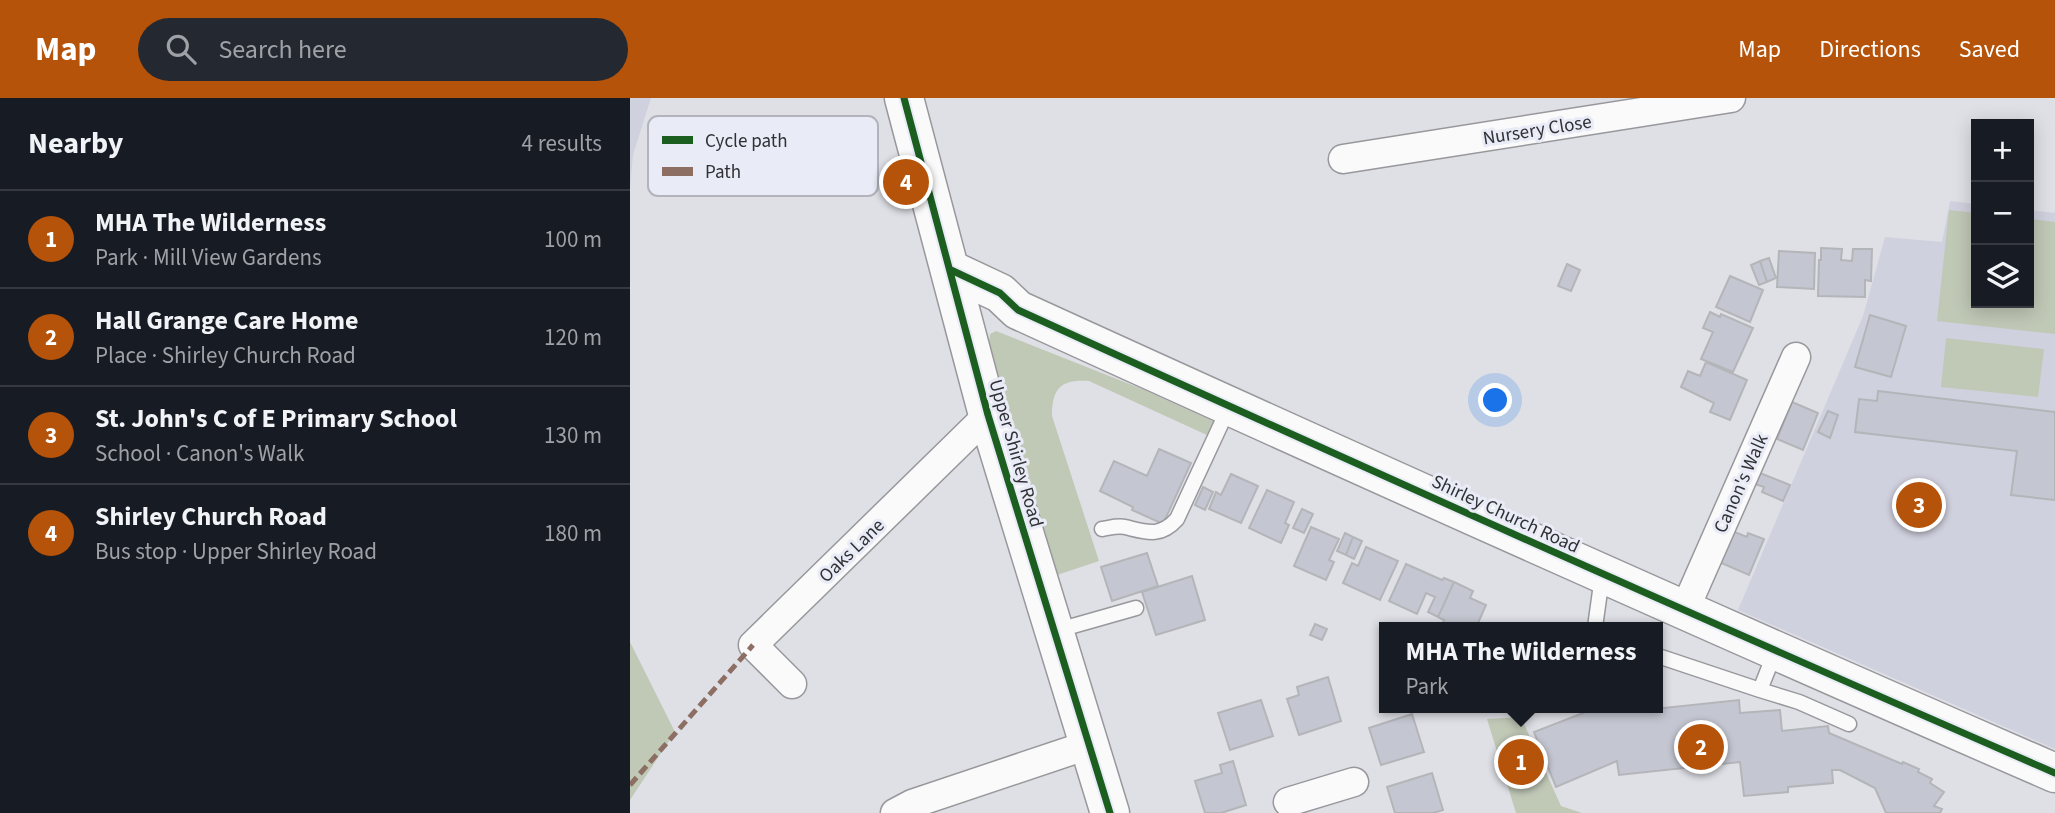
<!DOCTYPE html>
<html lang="en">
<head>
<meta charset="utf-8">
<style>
	:root { --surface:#171b24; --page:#242831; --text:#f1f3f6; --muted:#9ea1a6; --line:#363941; --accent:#b45309 }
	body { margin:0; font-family:"Source Sans 3",sans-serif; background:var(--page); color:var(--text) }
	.controls { position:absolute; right:21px; top:21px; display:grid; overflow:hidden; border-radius:0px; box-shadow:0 4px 18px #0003 }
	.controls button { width:63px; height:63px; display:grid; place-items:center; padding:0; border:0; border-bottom:2px solid var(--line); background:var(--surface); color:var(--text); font:35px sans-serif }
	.you { position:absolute; left:866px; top:303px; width:24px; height:24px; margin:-18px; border:5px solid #fff; border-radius:50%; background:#1a73e8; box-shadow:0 0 0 10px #1a73e833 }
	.badge { display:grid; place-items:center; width:46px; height:46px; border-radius:50%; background:var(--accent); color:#fff; font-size:23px; font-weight:700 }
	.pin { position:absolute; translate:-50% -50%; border:4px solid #fff; box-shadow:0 2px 7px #0006 }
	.popup { position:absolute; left:749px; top:524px; width:284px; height:91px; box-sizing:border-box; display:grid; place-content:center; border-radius:0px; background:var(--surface); filter:drop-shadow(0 2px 5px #0005); font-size:23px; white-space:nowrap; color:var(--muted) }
	.popup b { font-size:26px; color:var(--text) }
	.popup::after { content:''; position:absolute; left:50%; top:100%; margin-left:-14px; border:14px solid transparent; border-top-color:var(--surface) }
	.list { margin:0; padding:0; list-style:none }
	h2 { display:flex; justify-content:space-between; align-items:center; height:91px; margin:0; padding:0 28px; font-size:30px }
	h2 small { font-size:23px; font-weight:400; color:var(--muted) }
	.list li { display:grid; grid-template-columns:46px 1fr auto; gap:21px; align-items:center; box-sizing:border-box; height:98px; padding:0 28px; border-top:2px solid var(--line) }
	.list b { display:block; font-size:26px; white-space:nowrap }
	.list p { margin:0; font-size:23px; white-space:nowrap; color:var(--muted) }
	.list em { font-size:23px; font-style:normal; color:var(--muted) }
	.icon { flex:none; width:38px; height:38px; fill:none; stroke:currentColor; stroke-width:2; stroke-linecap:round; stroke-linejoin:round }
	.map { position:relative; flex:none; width:1425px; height:715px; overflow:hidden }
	header { display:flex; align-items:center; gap:42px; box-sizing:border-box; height:98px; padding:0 35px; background:var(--accent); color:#fff }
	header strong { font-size:33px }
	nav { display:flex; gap:38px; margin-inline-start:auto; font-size:24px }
	.search { width:490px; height:63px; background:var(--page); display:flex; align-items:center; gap:18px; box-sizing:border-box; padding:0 24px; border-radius:38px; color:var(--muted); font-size:26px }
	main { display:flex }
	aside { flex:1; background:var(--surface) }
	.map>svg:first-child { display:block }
	.built { fill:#d0d1de }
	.green { fill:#c0c8b6 }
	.building { fill:#c4c6d1; stroke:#b4b5b9; stroke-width:2 }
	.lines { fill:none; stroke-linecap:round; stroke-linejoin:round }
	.lane-casing { stroke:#98989c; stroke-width:17 }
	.street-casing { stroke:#98989c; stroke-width:31 }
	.secondary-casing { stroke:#98989c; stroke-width:41 }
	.lane { stroke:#fafafb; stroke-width:14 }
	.street { stroke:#fafafb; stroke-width:28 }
	.secondary { stroke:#fafafb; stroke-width:38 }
	.quiet { stroke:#8d6e63; stroke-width:5; stroke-dasharray:10 5; stroke-linecap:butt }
	.cycleway-casing { stroke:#e9ebf6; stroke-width:11 }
	.cycleway { stroke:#1b5e20; stroke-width:7 }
	.labels { text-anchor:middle; stroke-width:6; stroke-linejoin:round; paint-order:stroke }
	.street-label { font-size:19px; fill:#303135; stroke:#e9ebf6 }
	.key { fill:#e9ebf6; stroke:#b2b3bc; stroke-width:2 }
	.key-label { font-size:19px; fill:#303135 }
</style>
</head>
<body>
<header>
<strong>Map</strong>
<div class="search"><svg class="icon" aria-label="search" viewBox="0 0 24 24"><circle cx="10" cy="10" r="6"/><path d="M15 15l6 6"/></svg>Search here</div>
<nav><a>Map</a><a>Directions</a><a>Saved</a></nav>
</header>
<main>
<aside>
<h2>Nearby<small>4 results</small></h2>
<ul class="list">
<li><span class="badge">1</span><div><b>MHA The Wilderness</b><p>Park · Mill View Gardens</p></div><em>100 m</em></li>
<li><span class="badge">2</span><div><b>Hall Grange Care Home</b><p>Place · Shirley Church Road</p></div><em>120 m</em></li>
<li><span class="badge">3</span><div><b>St. John's C of E Primary School</b><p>School · Canon's Walk</p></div><em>130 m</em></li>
<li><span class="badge">4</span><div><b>Shirley Church Road</b><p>Bus stop · Upper Shirley Road</p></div><em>180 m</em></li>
</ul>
</aside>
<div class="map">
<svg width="1425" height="715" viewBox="0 0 1425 715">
	<rect width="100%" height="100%" fill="#dfe0e6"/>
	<path class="built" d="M0 0H21L3 57 0 91Z
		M1320 103 1346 106V205H1399V112L1425 115V651L1108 512 1233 218 1255 139 1312 144Z"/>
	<path class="green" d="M1319 112 1346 115V205H1399V121L1425 124V236L1307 223Z
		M366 233 512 291 585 324 579 338 459 283C431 281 422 290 422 318L469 463 427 477 359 246 360 236Z
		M1316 240 1414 251 1408 299 1311 289Z
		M0 544 45 634 0 702Z
		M891 619 931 708 952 715H886L857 621Z"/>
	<path class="building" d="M1191 150 1212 151 1211 162 1222 163 1223 151H1242L1241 183 1235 182V199L1188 198 1189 162H1191Z
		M1149 153 1185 155 1184 191 1147 189Z
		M1139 160 1146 180 1137 184 1130 163Z
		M1130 163 1137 184 1129 187 1121 167Z
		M937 166 950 172 941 193 928 188Z
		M1100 178 1133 192 1120 224 1086 209Z
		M1080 214 1090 219 1091 216 1123 230 1103 274 1071 261 1083 234 1073 230Z
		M1240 217 1276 228 1261 279 1225 269Z
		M1076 264 1117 282 1100 322 1080 314 1084 305 1051 289 1058 273 1070 278Z
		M1248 293 1425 314V402L1381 397 1387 353 1225 334 1229 301 1247 303Z
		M1162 304 1188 315 1173 352 1147 341Z
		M1198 313 1208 317 1200 340 1188 334Z
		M529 351 561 365 533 426 502 412 503 409 470 393 484 363 517 378Z
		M1130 375 1160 387 1153 403 1132 394 1134 389 1125 386Z
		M601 376 628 388 611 425 579 411 586 394 591 397Z
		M573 389 583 394 575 412 565 407Z
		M637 392 664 404 655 425 659 427 651 445 619 430Z
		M672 411 683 416 674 435 663 430Z
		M681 429 709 441 699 462 704 464 696 482 664 468Z
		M1102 433 1117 439 1118 435 1134 441 1119 477 1089 464Z
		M715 435 723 439 716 457 707 453Z
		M723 439 732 443 724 461 716 457Z
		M736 449 768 463 750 502 713 485 722 465 728 468Z
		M517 455 528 488 482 503 471 469Z
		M776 466 812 482 814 480 824 484 808 519 798 514 805 499 796 495 787 516 759 503Z
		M562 478 575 522 526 537 512 494Z
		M824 484 843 493 840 500 856 507 848 525 856 529H811L814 522 808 519Z
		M685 526 697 531 692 542 680 537Z
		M698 579 711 623 669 637 657 601 669 597 667 589Z
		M631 602 643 638 600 652 588 615Z
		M1109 602 1110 615 1150 612 1152 633 1198 628 1199 635 1272 666 1273 664 1289 671 1288 674 1302 681 1300 685 1314 694 1304 708 1312 711 1310 715H1256L1245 690 1210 672H1202L1203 685 1158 689V694L1114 698 1110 664 989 677 987 663 926 689 904 634 961 612 960 610H993L996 614Z
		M782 616 794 654 751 667 739 630Z
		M603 663 616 707 591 715H575L565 683 592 675 590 667Z
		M802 675 813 712 803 715H765L757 689Z"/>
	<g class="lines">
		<g class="lane-casing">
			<path id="lane" d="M472 431C480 430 487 427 495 429 516 434 530 440 547 421L599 309
				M965 529 972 479
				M425 533 506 510
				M1028 558 1130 592 1145 554
				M1130 592 1169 604 1219 626"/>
		</g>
		<g class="street-casing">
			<path id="street" d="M713 61 1101 0
				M1055 511 1166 259
				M162 586 123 547 358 317
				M658 704 724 684
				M265 715 282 706 458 647"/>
		</g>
		<g class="secondary-casing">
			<path id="secondary" d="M274 0 358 317 480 715
				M321 172 370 195 388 212C732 369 1078 524 1425 675"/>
		</g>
		<use href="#lane" class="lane"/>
		<use href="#street" class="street"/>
		<use href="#secondary" class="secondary"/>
		<path class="quiet" d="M0 687 123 547"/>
		<g class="cycleway-casing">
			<path id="cycleway" d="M274 0 358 317 480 715
				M321 172 370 195 388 212C732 369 1078 524 1425 675"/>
		</g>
		<use href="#cycleway" class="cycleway"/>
	</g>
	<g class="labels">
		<g class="street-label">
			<text transform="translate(907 31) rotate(-9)" y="7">Nursery Close</text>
			<text transform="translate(387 355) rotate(74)" y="7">Upper Shirley Road</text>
			<text transform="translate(1110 385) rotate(-66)" y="7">Canon's Walk</text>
			<text transform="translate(876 415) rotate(25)" y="7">Shirley Church Road</text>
			<text transform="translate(221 452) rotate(-44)" y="7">Oaks Lane</text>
		</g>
	</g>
	<rect x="18" y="18" width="230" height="80" rx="10" class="key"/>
	<rect x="32" y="38" width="31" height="8" fill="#1b5e20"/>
	<rect x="32" y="69" width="31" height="9" fill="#8d6e63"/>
	<g class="key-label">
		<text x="75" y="49">Cycle path</text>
		<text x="75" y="80">Path</text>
	</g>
</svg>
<div class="controls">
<button>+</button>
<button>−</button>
<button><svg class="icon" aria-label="layers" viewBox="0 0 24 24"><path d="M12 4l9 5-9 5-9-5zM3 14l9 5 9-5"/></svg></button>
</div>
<div class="you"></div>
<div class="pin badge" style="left:891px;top:664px">1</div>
<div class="popup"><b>MHA The Wilderness</b>Park</div>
<div class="pin badge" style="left:1071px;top:649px">2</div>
<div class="pin badge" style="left:1289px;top:407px">3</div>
<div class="pin badge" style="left:276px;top:84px">4</div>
</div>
</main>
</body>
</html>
